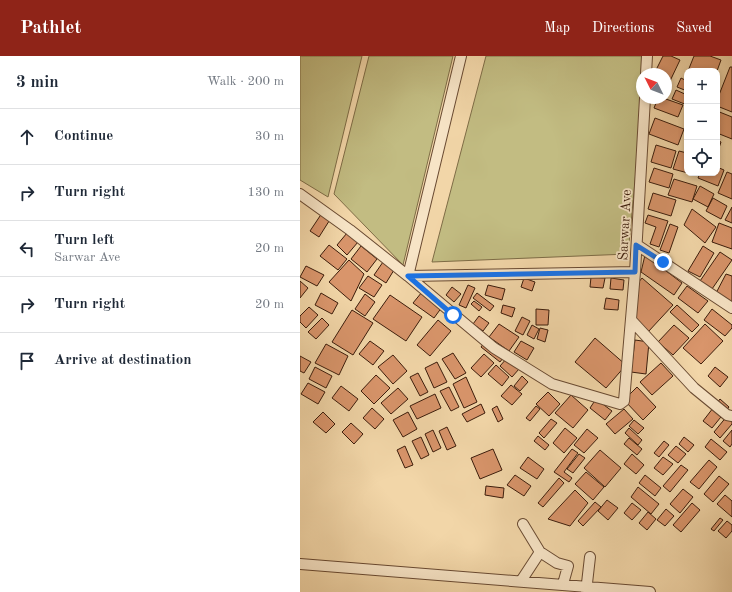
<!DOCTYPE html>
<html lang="en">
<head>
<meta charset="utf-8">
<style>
	:root { --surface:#fff; --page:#f6f6f7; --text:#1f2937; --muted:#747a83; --line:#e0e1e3; --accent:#8f2418 }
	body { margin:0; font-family:"Old Standard TT",serif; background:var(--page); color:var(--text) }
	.controls { position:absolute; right:12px; top:12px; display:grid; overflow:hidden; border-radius:8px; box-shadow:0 2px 6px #0003 }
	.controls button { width:36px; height:36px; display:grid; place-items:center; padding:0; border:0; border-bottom:1px solid var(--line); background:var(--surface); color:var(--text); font:20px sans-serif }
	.compass { position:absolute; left:336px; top:12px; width:36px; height:36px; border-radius:50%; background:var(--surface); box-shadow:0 2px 6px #0003; rotate:312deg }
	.stop { position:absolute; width:12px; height:12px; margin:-9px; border:3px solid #1a73e8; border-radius:50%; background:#fff }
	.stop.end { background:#1a73e8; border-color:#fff; box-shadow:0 1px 4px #0008 }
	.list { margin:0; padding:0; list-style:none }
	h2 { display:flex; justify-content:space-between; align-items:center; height:52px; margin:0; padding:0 16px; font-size:17px }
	h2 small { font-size:13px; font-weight:400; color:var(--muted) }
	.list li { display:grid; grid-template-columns:26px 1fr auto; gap:12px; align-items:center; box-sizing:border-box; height:56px; padding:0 16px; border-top:1px solid var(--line) }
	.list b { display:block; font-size:15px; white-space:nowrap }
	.list p { margin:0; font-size:13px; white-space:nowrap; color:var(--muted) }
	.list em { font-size:13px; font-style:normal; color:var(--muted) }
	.icon { flex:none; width:22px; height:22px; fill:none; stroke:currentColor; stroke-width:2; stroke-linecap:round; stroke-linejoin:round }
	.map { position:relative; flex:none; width:432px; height:536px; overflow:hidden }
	header { display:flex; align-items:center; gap:24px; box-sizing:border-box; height:56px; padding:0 20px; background:var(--accent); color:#fff }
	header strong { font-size:19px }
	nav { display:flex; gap:22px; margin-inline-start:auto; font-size:14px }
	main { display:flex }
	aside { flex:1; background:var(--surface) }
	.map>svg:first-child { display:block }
	.green { fill:#c2bc82; stroke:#7e6c46 }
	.building { fill:#d9956b; stroke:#3b1c0b }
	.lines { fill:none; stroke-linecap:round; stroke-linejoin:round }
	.minor-casing { stroke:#694a32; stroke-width:12 }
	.minor { stroke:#f7e4c6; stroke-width:10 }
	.route { stroke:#1a73e8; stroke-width:5 }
	.labels { text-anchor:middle; stroke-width:3.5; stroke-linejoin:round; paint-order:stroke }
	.street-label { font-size:14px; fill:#3b1c0b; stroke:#f7e4c6 }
</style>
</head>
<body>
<header>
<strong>Pathlet</strong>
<nav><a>Map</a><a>Directions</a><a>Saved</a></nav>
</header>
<main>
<aside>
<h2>3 min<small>Walk · 200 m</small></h2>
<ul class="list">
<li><svg class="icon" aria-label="ahead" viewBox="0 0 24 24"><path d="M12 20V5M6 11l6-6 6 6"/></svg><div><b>Continue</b></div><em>30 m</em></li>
<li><svg class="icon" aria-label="right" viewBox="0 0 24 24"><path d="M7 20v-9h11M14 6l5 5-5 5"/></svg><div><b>Turn right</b></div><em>130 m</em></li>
<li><svg class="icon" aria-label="left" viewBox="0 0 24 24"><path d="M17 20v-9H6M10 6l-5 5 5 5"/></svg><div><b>Turn left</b><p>Sarwar Ave</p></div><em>20 m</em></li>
<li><svg class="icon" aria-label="right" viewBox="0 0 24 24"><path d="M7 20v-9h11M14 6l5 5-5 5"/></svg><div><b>Turn right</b></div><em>20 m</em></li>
<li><svg class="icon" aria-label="arrive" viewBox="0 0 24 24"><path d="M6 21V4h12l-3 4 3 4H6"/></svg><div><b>Arrive at destination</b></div></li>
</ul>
</aside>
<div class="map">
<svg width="432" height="536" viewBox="0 0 432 536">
	<rect width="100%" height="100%" fill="#f2d6a8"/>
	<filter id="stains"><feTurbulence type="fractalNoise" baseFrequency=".005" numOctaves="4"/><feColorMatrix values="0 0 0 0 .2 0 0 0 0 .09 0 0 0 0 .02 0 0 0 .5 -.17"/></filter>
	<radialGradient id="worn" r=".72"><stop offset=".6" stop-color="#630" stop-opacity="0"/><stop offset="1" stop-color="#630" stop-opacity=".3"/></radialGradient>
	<path class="green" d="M0 0H62L28 141 0 124Z
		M69 0H153L103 209 34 138Z
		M186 0H347L342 18 343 42 328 198 132 206Z"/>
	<path class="building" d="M363 0H371L380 4 370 25 366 23V18H354Z
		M394 0H410L421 4 417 15H388Z
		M430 11H432V56L417 50V44Z
		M381 22 387 25V35L377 31Z
		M376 34 387 39V49L372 43Z
		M358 42H363L383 49 378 61 354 52Z
		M417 55 432 61V83L417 77Z
		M355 62 384 73 378 89 349 78Z
		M417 84 421 86 417 98Z
		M356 89 376 95 371 112 351 106Z
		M379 95 387 97 388 117 373 113Z
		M417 111 424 114 418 130 398 122 400 117H417Z
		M354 112 373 118 369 132 349 126Z
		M427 116 432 118V143L418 137Z
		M374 123 397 130 392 146 368 139Z
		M400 130 414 138 408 151 393 143Z
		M353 137 376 144 371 160 348 153Z
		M413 142 427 150 421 163 406 155Z
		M432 151V167L425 164Z
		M392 153 416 171 405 187 384 169Z
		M22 157 31 162 19 181 10 175Z
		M348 159 368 165 359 191 350 188 356 171 345 167Z
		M419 167 432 172V193L412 186Z
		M370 168 378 171 369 197 360 194Z
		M47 177 58 186 47 199 37 189Z
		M29 189 47 203 38 214 20 200Z
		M61 190 77 203 67 216 51 203Z
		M403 190 414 197 400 221 388 215Z
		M420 196 432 204 412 233 400 225Z
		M345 199 382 227 374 239 341 216Z
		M49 204 64 218 51 245 29 226Z
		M83 206 94 214 86 227 74 219Z
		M6 210 24 219 17 230 0 221Z
		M426 218 432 220V248L415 239Z
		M68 220 82 229 74 241 59 232Z
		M291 221 305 222 303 232 290 231Z
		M224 222 235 226 232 235 221 231Z
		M311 222 324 224 323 234 310 233Z
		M342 222 373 249 348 276 336 265 338 227Z
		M0 225 8 232 0 242Z
		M168 229 175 232 166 252 159 249Z
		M188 229 205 233 202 244 185 239Z
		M387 230 408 245 398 257 378 242Z
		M152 231 161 238 154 246 146 239Z
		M122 236 142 251 134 262 113 247Z
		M21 237 38 247 32 258 15 249Z
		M177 237 194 250 190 255 173 242Z
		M65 238 75 246 65 260 55 253Z
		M90 239 122 261 106 285 73 263Z
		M306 242 319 244 318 254 304 253Z
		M174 245 182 251 179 255 171 248Z
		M203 249 215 252 212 261 201 257Z
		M377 249 399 269 392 276 370 256Z
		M9 251 18 259 6 272 0 266V260Z
		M236 253 249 254 248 269H236Z
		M412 253 432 269V272L425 280 404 264Z
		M52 254 73 267 53 299 32 286Z
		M179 260 189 267 183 275 173 268Z
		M222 261 230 265 223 279 215 275Z
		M22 262 29 269 16 283 8 276Z
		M138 264 151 275 130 300 117 289Z
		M199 268 219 281 209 295 189 281Z
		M405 268 423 285 401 308 383 292Z
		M232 269 239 273 234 283 227 279Z
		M374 269 389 282 373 299 358 286Z
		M240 272 248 274 245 286 237 283Z
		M295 282 326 309 306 332 275 306Z
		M335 284 349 286 346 318 331 316Z
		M70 285 84 295 73 309 59 298Z
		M221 285 234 292 227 304 214 296Z
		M184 287 203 302 200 306 181 291Z
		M26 288 48 300 39 319 15 307Z
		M153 297 166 317 155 323 142 303Z
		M184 298 194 307 181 321 171 312Z
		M93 299 107 315 93 328 78 311Z
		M0 300 11 306 4 317 0 315Z
		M207 302 219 313 212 321 200 310Z
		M137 306 147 326 134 332 125 312Z
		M361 307 373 320 352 339 340 326Z
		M196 309 209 321 202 330 188 318Z
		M15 311 32 320 26 332 9 323Z
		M415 311 428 321 420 331 408 320Z
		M118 317 128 336 120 340 110 321Z
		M76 319 90 332 74 348 61 335Z
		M222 320 228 326 220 335 214 330Z
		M166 321 177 346 164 352 153 328Z
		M8 327 25 336 18 348 1 338Z
		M211 329 222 338 212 349 201 340Z
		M41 330 58 343 49 355 32 342Z
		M149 331 159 351 151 355 140 335Z
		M337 331 356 351 343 364 324 344Z
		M98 332 108 343 91 358 81 347Z
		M248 336 260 348 249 360 236 348Z
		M135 338 141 352 117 363 110 350Z
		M271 339 288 354 273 372 255 357Z
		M296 343 312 355 305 364 290 352Z
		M420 343 429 351 412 372 403 365Z
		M181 348 185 357 167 366 162 358Z
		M197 350 203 363 198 366 192 353Z
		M236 350 240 353 230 365 226 362Z
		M72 352 84 363 75 373 63 362Z
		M324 353 333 363 315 378 306 368Z
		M432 354V368L420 382 414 376Z
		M23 356 35 368 26 377 13 366Z
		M108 356 117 373 103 381 93 364Z
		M251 363 257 367 244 382 239 377Z
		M334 364 344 372 338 378 329 370Z
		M51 367 63 378 54 388 42 376Z
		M147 371 156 390 147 394 139 375Z
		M265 372 277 382 264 397 253 387Z
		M329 372 342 384 338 389 325 377Z
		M287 373 298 382 284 397 274 389Z
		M133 374 141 392 133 396 125 378Z
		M432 374V388L430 391 423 385Z
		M238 380 249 389 245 394 234 385Z
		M121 381 129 399 121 403 112 385Z
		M384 381 394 389 388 396 379 388Z
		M329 382 342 393 337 399 324 388Z
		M411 383 427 396 420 404 405 391Z
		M364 385 369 389 359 401 354 397Z
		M105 390 113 409 105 412 97 394Z
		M376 390 386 398 378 407 368 399Z
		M193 393 202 414 180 423 171 402Z
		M272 393 278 397 264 416 272 422 269 426 254 416Z
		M300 394 321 412 305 431 284 412Z
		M279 398 285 402 273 417 267 413Z
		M332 398 344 409 336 418 324 408Z
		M228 401 244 413 237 423 220 412Z
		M363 401 373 408 363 419 354 412Z
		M409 404 417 411 399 433 390 426Z
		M381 409 388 414 370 436 363 430Z
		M286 416 304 431 293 444 275 428Z
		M215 419 231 430 224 440 207 429Z
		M345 419 361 432 355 440 339 427Z
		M419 420 429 428 413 446 404 438Z
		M259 422 264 427 243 451 238 447Z
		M186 430 204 432 203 442 185 439Z
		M338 431 359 448 351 458 331 441Z
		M383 433 393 441 380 457 370 448Z
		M275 434 288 447 270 470 248 463Z
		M425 439 432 445V461L417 448Z
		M307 444 318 452 308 464 298 455Z
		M295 446 301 451 283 470 278 465Z
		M332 447 341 454 332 464 324 457Z
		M392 447 400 454 381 476 373 469Z
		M366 453 374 460 365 470 357 464Z
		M348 456 356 463 347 474 339 467Z
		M420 462 423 464 414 475 411 473Z
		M427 465 432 469V475L426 482 418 475Z"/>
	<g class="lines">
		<g class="minor-casing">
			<path id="minor" d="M161 0 108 220 194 292 252 328 320 348 324 345 335 216 345 42
				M346 18 347 0
				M0 138 50 174 108 220 335 216
				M337 189 432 252
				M332 265 394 332 427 359 432 360
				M223 468 240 496 257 507 268 510 263 528
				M0 508 350 536
				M221 525 240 496
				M286 536 290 501"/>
		</g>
		<use href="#minor" class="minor"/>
	</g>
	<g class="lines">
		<path class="route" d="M153 259 108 220 335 216 336 189 363 206"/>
	</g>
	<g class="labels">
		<g class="street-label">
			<text transform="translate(324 169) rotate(-87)" y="5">Sarwar Ave</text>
		</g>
	</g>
	<rect width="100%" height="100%" filter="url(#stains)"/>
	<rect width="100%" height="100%" fill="url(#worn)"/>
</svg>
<div class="controls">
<button>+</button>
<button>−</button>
<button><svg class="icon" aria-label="locate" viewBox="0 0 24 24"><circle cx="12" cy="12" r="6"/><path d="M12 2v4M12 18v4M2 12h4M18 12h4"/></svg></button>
</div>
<svg class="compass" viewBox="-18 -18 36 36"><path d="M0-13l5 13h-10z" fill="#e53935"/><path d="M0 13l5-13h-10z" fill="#747a83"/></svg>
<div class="stop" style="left:153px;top:259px"></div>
<div class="stop end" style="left:363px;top:206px"></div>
</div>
</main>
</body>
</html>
